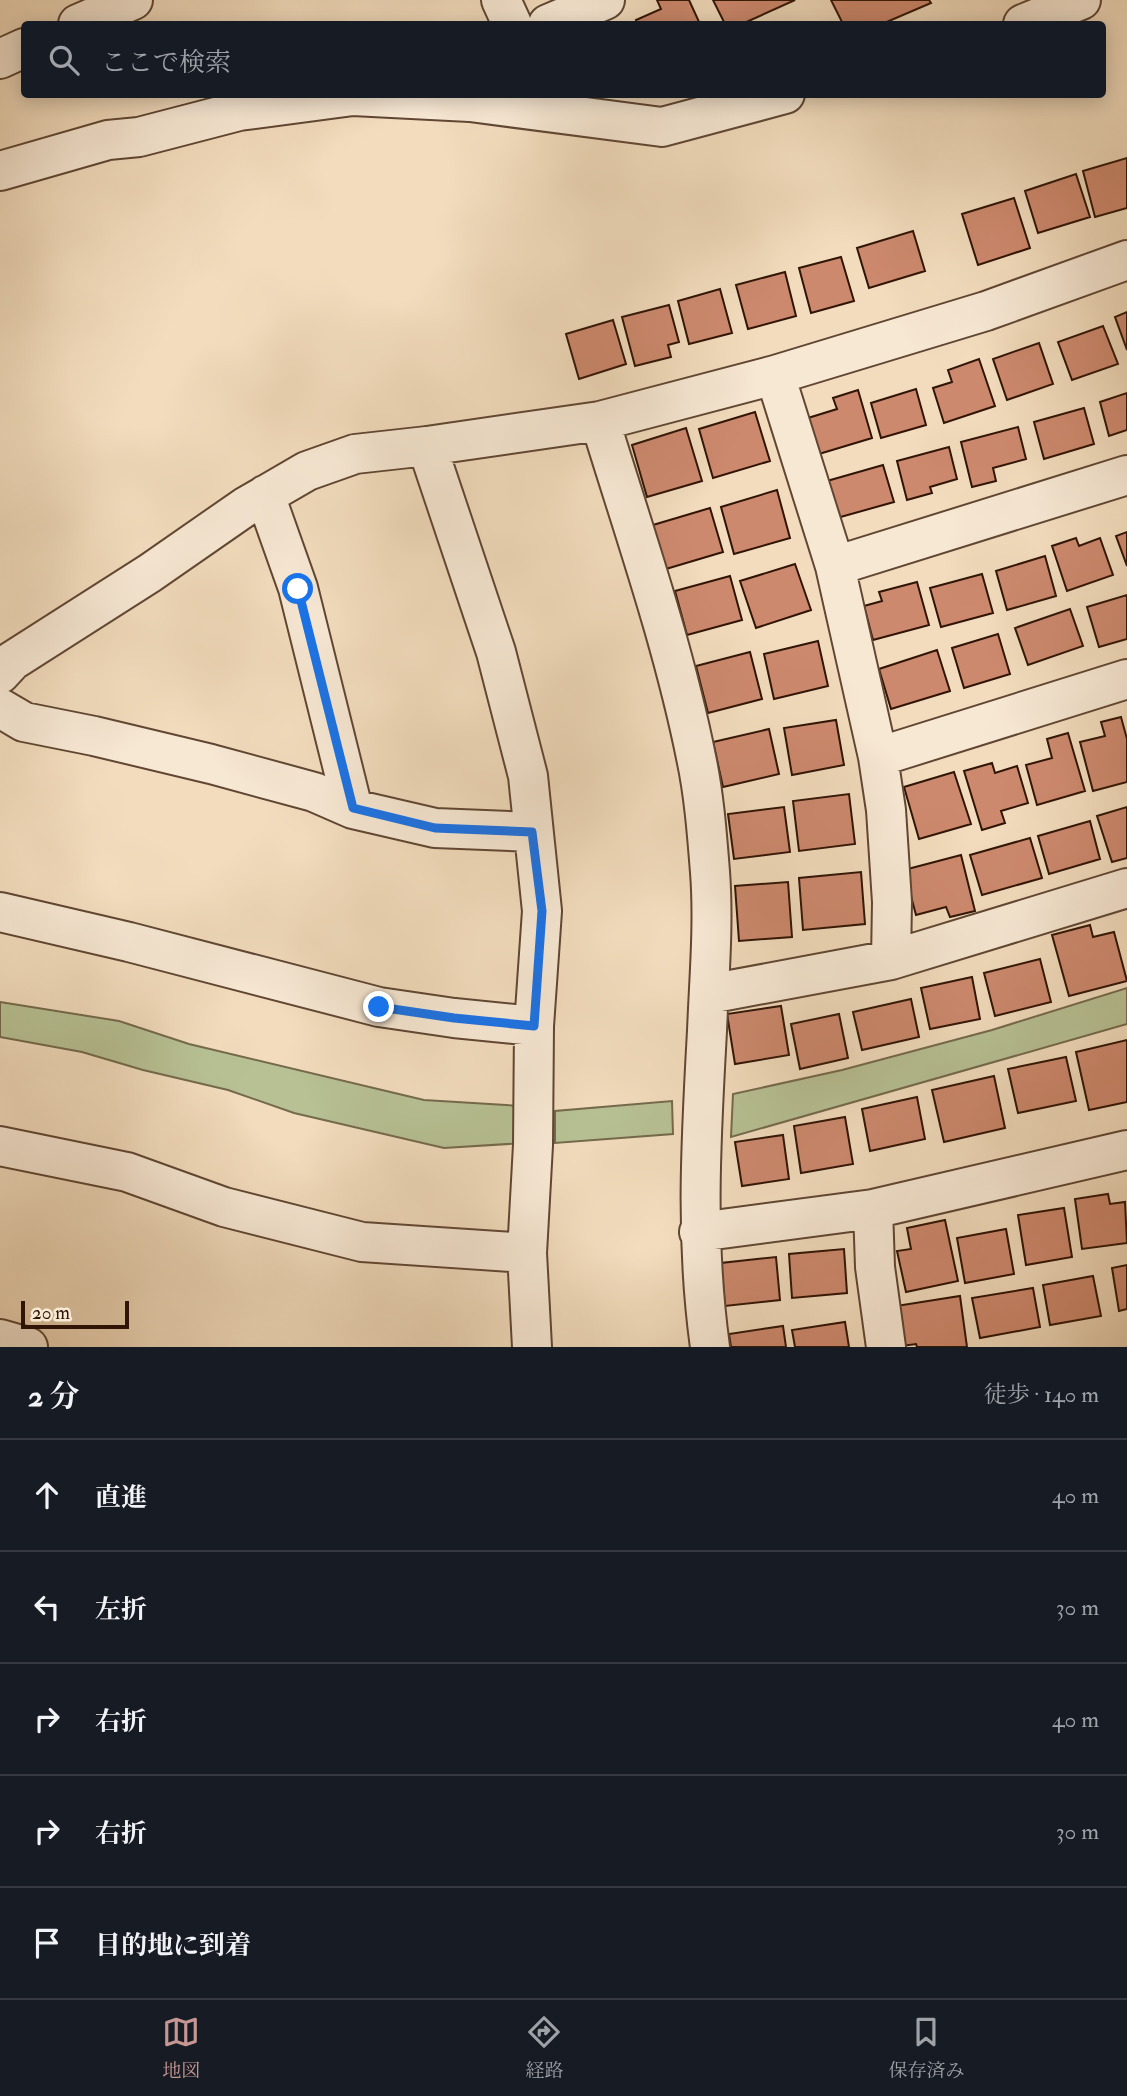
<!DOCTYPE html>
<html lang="ja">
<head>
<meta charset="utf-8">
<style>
	:root { --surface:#171b24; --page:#20242c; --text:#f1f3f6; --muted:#9ea1a6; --line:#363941; --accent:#c59692 }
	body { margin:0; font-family:"IM FELL Double Pica","Noto Serif JP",serif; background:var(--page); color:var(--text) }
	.scale { position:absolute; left:21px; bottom:18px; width:108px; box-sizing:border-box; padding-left:7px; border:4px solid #301405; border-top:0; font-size:19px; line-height:24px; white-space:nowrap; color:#301405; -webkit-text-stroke:5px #f7e8d4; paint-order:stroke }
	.stop { position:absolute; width:21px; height:21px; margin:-16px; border:5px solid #1a73e8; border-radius:50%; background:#fff }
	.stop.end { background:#1a73e8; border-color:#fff; box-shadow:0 2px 7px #0008 }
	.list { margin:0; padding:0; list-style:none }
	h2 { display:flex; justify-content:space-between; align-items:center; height:91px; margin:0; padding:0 28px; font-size:30px }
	h2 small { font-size:23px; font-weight:400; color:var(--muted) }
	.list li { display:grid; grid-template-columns:46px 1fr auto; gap:21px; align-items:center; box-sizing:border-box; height:112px; padding:0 28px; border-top:2px solid var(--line) }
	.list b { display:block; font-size:26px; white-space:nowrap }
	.list em { font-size:23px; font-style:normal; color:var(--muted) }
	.icon { flex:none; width:38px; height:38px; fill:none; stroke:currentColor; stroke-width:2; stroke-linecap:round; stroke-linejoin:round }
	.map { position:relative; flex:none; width:1127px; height:1347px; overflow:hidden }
	.search { position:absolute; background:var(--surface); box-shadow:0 4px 18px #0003; left:21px; right:21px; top:21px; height:77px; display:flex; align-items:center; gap:18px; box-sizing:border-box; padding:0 24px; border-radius:7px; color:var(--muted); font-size:26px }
	.sheet { height:651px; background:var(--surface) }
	nav { display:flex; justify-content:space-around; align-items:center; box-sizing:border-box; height:98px; border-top:2px solid var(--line); background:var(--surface); font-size:19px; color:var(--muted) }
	nav a { display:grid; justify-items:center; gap:4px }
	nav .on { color:var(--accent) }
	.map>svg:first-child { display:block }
	.green { fill:#b7c194; stroke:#746a4c; stroke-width:2 }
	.building { fill:#cd896e; stroke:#301405; stroke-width:2 }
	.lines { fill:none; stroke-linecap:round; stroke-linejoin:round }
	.street-casing { stroke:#604633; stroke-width:42 }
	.street { stroke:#f7e8d4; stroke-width:38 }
	.route { stroke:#1a73e8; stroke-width:9 }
</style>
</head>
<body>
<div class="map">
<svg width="1127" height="1347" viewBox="0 0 1127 1347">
	<rect width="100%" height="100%" fill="#f2dcbd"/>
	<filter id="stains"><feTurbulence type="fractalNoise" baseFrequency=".00286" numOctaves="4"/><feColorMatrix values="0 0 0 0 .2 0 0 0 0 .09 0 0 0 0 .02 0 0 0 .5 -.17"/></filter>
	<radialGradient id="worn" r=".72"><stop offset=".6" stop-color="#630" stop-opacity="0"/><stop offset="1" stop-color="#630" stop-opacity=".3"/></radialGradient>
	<path class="green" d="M1127 988V1024L731 1137 733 1094 842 1070 992 1030Z
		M0 1002 119 1021 189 1044 424 1100 522 1106 524 1143 444 1148 294 1113 228 1090 143 1070 82 1052 0 1037Z
		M672 1101 673 1134 555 1143V1111Z"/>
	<path class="building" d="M657 0H689L700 24H638L636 20 661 9Z
		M713 0H795L742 24H725Z
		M831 0H929L931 3 882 24H843Z
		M1127 158V208L1095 217 1083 171Z
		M1076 174 1090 217 1038 233 1025 191Z
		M1014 198 1030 248 978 265 962 214Z
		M913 231 925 271 869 288 857 248Z
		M841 257 854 301 811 313 799 268Z
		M785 272 796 316 748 329 736 285Z
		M720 289 732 333 689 344 678 301Z
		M669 305 679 342 668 345 671 357 635 366 622 317Z
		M1127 312V350L1115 317Z
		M613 320 626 364 579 379 566 334Z
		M1103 326 1118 364 1072 380 1058 342Z
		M1039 343 1053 384 1007 400 993 359Z
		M979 359 995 406 944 423 933 388 952 382 948 370Z
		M916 389 926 425 881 438 871 403Z
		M858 390 872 438 819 454 808 418 837 409 833 398Z
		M1127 393V430L1109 436 1100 402Z
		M1084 408 1094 444 1044 459 1034 422Z
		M755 412 770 461 713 478 699 429Z
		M1018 427 1026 459 993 468 996 481 972 487 961 442Z
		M686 428 702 481 647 497 632 445Z
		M949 447 957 479 930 487 932 493 907 500 897 461Z
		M883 465 894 502 837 518 827 481Z
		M777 490 790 538 734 554 721 507Z
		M710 508 723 552 666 569 653 525Z
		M1127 532V566L1116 536Z
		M1076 538 1079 546 1100 538 1113 575 1067 591 1052 546Z
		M1045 556 1056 596 1007 610 996 571Z
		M795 564 811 610 756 628 740 581Z
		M982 574 993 613 941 627 930 588Z
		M730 576 742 620 687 635 675 591Z
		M917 582 929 625 873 640 864 606 882 601 879 592Z
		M1127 595V639L1099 647 1087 607Z
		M1070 609 1083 646 1028 665 1015 628Z
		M998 634 1010 674 964 688 952 648Z
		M818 641 828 686 774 699 764 654Z
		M937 650 950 691 891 709 879 669Z
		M750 652 762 699 708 713 696 666Z
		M1121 717 1127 739V782L1093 791 1080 742 1105 736 1101 722Z
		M836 720 844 765 792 775 784 728Z
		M769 729 779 774 723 787 713 742Z
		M1068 733 1085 791 1037 805 1026 765 1052 758 1047 739Z
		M992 763 995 773 1017 766 1028 803 1001 811 1005 823 982 830 964 771Z
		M954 772 971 824 919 839 904 787Z
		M849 794 855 844 799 851 793 801Z
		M784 807 790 852 734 859 728 814Z
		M1127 807V858L1112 862 1097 816Z
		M1090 821 1100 859 1049 874 1038 836Z
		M1030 838 1042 878 982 895 970 855Z
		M961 855 975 911 950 917 946 907 916 915 904 870Z
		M861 872 865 924 803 930 799 878Z
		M788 882 792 937 739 941 735 886Z
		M1090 925 1093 937 1114 932 1127 981 1069 996 1052 935Z
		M1040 959 1051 1002 995 1016 984 973Z
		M972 977 980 1019 930 1029 921 988Z
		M911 999 919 1037 862 1050 853 1012Z
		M781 1006 789 1055 735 1064 727 1014Z
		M839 1014 848 1058 800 1069 791 1024Z
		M1127 1040V1102L1089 1110 1076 1052Z
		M1066 1057 1076 1101 1018 1113 1008 1069Z
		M994 1076 1005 1128 944 1142 932 1090Z
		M917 1097 925 1139 870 1151 862 1109Z
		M845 1117 853 1164 801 1173 794 1126Z
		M783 1135 789 1179 742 1186 735 1142Z
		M1108 1194 1110 1204 1125 1202 1127 1243 1082 1249 1075 1199Z
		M1064 1208 1072 1257 1026 1265 1018 1215Z
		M945 1220 958 1281 906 1292 897 1251 911 1249 907 1228Z
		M1006 1229 1014 1274 965 1283 957 1238Z
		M844 1249 847 1293 792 1298 789 1254Z
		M776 1257 780 1300 725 1306 721 1263Z
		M1127 1265V1309L1119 1311 1112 1268Z
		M1093 1276 1101 1316 1050 1325 1043 1285Z
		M1033 1288 1040 1327 980 1338 972 1298Z
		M960 1296 967 1347H917L916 1344 901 1346 896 1306Z
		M845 1322 849 1347H795L792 1330Z
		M783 1326 786 1347H731L729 1334Z"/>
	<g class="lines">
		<g class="street-casing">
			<path id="street" d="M501 0 512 24
				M78 24 133 0
				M548 24 605 0
				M1023 24 1081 0
				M0 59 24 48
				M0 171 108 140 139 137 239 111 353 96 470 102 662 127 785 94
				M775 375 986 311 1127 260
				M427 446 496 652 528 776 542 911 534 1026 533 1145 527 1253 532 1347
				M265 495 298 588 353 809
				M835 566 1127 475
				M0 674 12 661 150 573 245 507 307 471 355 454 427 446 600 421
				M0 708 24 722 94 736 211 764 314 792 353 809 435 828 532 832
				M878 757 1127 679
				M0 912 129 942 379 1007 454 1018 534 1026
				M891 960 1127 888
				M709 994 891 960 892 902 886 810 878 757 835 566 775 375 600 421C634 532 673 643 696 757 704 794 707 834 710 872 714 924 709 979 707 1031 701 1139 695 1239 710 1347
				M0 1146 127 1172 224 1207 362 1242 527 1253
				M873 1209 875 1267 886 1347
				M699 1232 873 1209 1127 1150
				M0 1339 28 1347"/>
		</g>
		<use href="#street" class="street"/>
	</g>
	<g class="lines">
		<path class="route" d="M298 589 353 808 435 828 532 832 542 911 534 1026 454 1018 379 1007"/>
	</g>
	<rect width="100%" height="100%" filter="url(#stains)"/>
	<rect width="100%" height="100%" fill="url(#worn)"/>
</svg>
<div class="scale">20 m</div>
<div class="stop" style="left:298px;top:589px"></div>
<div class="stop end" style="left:379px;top:1007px"></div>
<div class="search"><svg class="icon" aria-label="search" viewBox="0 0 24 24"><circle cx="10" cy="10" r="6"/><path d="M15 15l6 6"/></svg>ここで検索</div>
</div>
<section class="sheet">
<h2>2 分<small>徒歩 · 140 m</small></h2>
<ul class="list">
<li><svg class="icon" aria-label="ahead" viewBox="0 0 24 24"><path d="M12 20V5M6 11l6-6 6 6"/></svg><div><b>直進</b></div><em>40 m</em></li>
<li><svg class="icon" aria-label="left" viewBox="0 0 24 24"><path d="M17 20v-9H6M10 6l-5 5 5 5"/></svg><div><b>左折</b></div><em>30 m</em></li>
<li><svg class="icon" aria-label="right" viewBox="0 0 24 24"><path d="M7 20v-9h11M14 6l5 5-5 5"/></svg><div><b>右折</b></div><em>40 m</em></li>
<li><svg class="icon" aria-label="right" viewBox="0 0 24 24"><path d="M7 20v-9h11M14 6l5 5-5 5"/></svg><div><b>右折</b></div><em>30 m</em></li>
<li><svg class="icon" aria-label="arrive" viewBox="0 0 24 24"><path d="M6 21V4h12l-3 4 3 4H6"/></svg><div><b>目的地に到着</b></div></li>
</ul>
</section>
<nav>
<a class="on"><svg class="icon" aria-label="map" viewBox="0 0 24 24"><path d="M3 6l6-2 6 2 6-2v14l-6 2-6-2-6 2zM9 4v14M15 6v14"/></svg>地図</a>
<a><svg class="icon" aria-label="directions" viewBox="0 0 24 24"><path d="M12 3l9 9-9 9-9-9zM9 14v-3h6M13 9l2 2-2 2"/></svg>経路</a>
<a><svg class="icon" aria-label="saved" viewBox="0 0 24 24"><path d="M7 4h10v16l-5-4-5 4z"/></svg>保存済み</a>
</nav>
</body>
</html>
